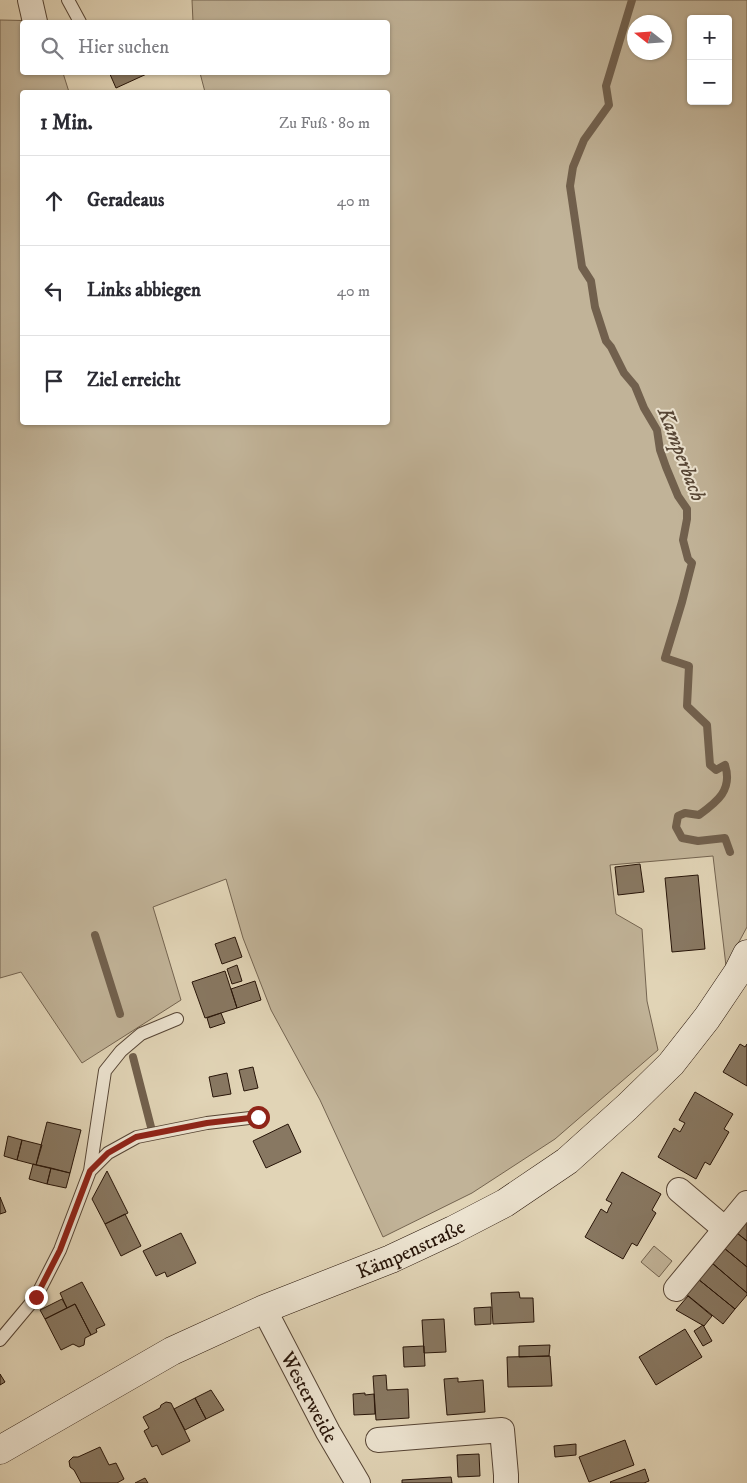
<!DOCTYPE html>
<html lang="de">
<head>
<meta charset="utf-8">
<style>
	:root { --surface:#fff; --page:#f2f2f3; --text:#2b2b33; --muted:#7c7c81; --line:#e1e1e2 }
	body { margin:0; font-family:"IM FELL DW Pica",serif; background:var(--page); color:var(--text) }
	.controls { position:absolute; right:15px; top:15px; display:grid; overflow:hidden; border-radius:5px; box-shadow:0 1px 4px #0004 }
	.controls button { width:45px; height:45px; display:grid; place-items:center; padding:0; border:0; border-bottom:1px solid var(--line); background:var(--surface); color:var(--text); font:25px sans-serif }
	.compass { position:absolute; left:627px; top:15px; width:45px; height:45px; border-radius:50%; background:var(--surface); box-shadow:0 1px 4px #0004; rotate:287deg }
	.stop { position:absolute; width:15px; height:15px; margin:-11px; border:4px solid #8f2418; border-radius:50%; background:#fff }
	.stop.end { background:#8f2418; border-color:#fff; box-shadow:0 1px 5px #0008 }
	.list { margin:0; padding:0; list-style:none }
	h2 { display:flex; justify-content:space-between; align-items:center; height:65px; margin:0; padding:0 20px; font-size:21px }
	h2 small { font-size:16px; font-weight:400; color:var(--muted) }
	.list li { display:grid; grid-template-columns:32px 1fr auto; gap:15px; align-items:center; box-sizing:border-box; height:90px; padding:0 20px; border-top:1px solid var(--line) }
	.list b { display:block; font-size:19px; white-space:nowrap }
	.list em { font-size:16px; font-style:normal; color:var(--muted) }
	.icon { flex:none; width:28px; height:28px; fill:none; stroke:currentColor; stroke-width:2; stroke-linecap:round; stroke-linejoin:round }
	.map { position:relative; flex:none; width:747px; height:1483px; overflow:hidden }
	.search { position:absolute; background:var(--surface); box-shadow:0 1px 4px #0004; left:20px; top:20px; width:370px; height:55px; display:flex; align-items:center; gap:12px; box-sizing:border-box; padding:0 18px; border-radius:5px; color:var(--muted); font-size:19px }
	.panel { position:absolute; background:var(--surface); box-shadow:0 1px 4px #0004; left:20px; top:90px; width:370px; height:335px; border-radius:5px }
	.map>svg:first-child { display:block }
	.green { fill:#c1b398; stroke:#746450; fill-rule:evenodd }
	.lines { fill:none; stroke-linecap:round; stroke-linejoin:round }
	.stream { stroke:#71604d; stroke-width:8 }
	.building { fill:#887862; stroke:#271408 }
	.lane-casing { stroke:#564434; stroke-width:14 }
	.street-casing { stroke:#564434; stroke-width:26 }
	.secondary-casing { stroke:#271408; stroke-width:29 }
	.lane { stroke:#ece3d0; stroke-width:12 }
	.street { stroke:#ece3d0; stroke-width:24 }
	.secondary { stroke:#ece3d0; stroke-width:28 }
	.route { stroke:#8f2418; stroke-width:6 }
	.labels { text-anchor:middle; stroke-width:4; stroke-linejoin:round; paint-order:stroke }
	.street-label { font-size:20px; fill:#271408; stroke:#ece3d0 }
	.water-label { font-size:21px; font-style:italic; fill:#584736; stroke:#ece3d0 }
</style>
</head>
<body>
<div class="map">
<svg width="747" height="1483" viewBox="0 0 747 1483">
	<rect width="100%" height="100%" fill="#e1d4b6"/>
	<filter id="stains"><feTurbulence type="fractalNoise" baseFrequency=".004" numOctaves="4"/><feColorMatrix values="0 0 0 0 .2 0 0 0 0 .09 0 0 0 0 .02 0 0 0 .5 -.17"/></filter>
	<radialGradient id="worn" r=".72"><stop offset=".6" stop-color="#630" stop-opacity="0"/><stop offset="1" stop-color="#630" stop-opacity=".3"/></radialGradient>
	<path class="green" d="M192 0H747V927L726 966 713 856 610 865 616 914 642 929 647 1001 658 1050 555 1139 472 1193 383 1237 320 1100 271 1010 243 938 226 879 153 907 181 1000 82 1063 21 972 0 978V20L47 21V22H22V72L63 73 69 92H22V422H388V92H205L200 73 388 72V22H193ZM691 19H728V101H691ZM634 22H664V52H634Z
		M654 1246 672 1261 659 1277 641 1262Z"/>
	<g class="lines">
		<path class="stream" d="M632 0 606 86 609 105 584 140 573 167 570 186 582 267 591 281 595 307 606 341 611 347 624 373 635 386 644 408 657 430 660 450 666 467 678 496 687 509V519L683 540 688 559 692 563 682 602 665 658 689 666 687 706 707 725 710 765 716 770 725 765C733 790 717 802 699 815L685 813 678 816 676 827 682 838 698 841 725 838 730 852
			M95 935 120 1014
			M133 1057 151 1127"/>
	</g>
	<path class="building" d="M109 72H151L116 88Z
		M640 864 644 892 618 895 615 867Z
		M698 875 705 949 672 952 665 878Z
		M235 937 242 957 222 964 215 944Z
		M237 965 242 981 232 984 227 969Z
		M225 971 237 1008 205 1018 192 982Z
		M255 981 261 1000 237 1008 231 989Z
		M221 1013 225 1023 210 1028 207 1018Z
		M740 1044 745 1047 747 1044V1086L723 1072Z
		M253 1067 258 1088 244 1091 239 1070Z
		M227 1073 231 1094 213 1097 209 1077Z
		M695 1092 733 1114 724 1129 729 1132 710 1165 705 1162 696 1179 658 1157 674 1128 680 1132 685 1123 679 1120Z
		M47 1122 81 1130 70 1173 36 1165Z
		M288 1124 301 1152 266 1168 253 1141Z
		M8 1136 22 1140 17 1160 4 1156Z
		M22 1140 42 1145 36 1165 17 1160Z
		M33 1164 51 1168 47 1184 29 1179Z
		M51 1168 70 1173 66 1188 47 1184Z
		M107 1171 128 1213 105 1224 92 1199Z
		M622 1172 661 1194 652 1210 656 1213 637 1246 632 1243 623 1259 585 1237 601 1209 607 1213 609 1208 612 1203 606 1200Z
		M0 1197 6 1212 0 1214Z
		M125 1214 141 1246 121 1256 105 1224Z
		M747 1220V1241L737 1233Z
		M181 1233 196 1263 167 1277 165 1272 156 1276 143 1251Z
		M737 1233 747 1241V1267L724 1248Z
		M724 1248 747 1267V1293L712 1263Z
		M712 1263 747 1293V1295L735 1309 698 1279Z
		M698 1279 735 1309 723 1324 686 1294Z
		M82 1282 105 1325 96 1329 97 1332 91 1335 75 1304 67 1308 60 1293Z
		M519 1292 520 1298H533L534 1322 493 1324 491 1293Z
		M688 1296 712 1316 704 1326 676 1310Z
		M62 1299 67 1308 45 1319 40 1310Z
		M75 1304 91 1335 85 1338 84 1345 79 1347 73 1344 61 1350 45 1319Z
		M491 1307V1324L475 1325 474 1308Z
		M444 1319 446 1352 424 1353 422 1320Z
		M703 1325 712 1341 703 1346 694 1331Z
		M685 1329 702 1357 656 1385 639 1357Z
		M550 1345 549 1356 519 1357V1346Z
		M424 1346 425 1366 404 1367 403 1347Z
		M550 1356 552 1386 508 1387 507 1357Z
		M0 1374 5 1382 0 1385Z
		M386 1375 387 1390 408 1389 409 1418 376 1420 373 1376Z
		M458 1378V1382L483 1380 485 1412 447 1415 444 1379Z
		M211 1390 224 1410 206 1419 195 1398Z
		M365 1393V1395L374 1394 375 1414 354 1415 353 1394Z
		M195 1398 206 1419 185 1430 174 1409Z
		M166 1402 171 1403 190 1441 162 1455 157 1445 152 1447 144 1431 149 1428 143 1417 160 1408 161 1405Z
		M625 1440 634 1465 589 1482 579 1457Z
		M576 1444V1455L555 1457 554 1446Z
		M100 1447 109 1465 116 1463 124 1479 117 1483H81L74 1470 70 1467 69 1461 73 1457H78Z
		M479 1454 480 1476 458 1477 457 1455Z
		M645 1469 649 1481 644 1483H611L610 1482Z
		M451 1477 452 1483H402V1480Z
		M145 1478 148 1483H135Z"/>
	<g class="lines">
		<g class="lane-casing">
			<path id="lane" d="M68 0 80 22
				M90 1171 108 1153 137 1137 207 1123 258 1117
				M0 1340 36 1297 60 1250 90 1171 105 1071 121 1051 141 1034 177 1019"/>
		</g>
		<g class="street-casing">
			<g id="street">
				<path d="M30 0 35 22"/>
				<path d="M679 1190 725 1229"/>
				<path d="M676 1289 747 1203"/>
				<path id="s1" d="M264 1309 328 1432 358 1483"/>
				<path d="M378 1440 502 1430 506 1475V1483"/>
			</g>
		</g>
		<g class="secondary-casing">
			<g id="secondary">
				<path id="s2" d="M0 1450 172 1351 264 1309 391 1259 453 1230 505 1203 567 1161 627 1107 671 1064 707 1018 738 972 747 954"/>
			</g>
		</g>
		<use href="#lane" class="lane"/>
		<use href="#street" class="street"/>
		<use href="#secondary" class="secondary"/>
	</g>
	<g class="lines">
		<path class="route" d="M36 1297 60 1250 90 1171 108 1153 136 1137 207 1123 258 1117"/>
	</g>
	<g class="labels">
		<g class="street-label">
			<text dy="7" stroke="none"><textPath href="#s2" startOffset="458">Kämpenstraße</textPath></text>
			<text dy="7" stroke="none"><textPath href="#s1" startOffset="99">Westerweide</textPath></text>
		</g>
		<g class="water-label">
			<text transform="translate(682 454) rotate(69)" y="7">Kamperbach</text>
		</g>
	</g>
	<rect width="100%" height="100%" filter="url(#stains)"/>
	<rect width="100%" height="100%" fill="url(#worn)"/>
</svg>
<div class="controls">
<button>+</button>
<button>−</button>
</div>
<svg class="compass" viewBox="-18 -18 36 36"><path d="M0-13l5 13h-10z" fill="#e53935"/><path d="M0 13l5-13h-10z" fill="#7c7c81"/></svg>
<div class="stop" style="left:258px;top:1117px"></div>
<div class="stop end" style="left:36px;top:1297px"></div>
<div class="search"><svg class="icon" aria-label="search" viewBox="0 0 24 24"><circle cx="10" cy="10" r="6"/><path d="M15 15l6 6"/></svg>Hier suchen</div>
<section class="panel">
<h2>1 Min.<small>Zu Fuß · 80 m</small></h2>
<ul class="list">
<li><svg class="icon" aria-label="ahead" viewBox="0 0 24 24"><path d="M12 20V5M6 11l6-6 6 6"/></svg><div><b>Geradeaus</b></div><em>40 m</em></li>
<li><svg class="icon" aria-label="left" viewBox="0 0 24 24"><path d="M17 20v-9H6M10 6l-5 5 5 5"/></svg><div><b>Links abbiegen</b></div><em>40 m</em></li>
<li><svg class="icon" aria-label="arrive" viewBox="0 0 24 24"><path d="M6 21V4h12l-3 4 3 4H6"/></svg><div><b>Ziel erreicht</b></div></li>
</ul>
</section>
</div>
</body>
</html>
